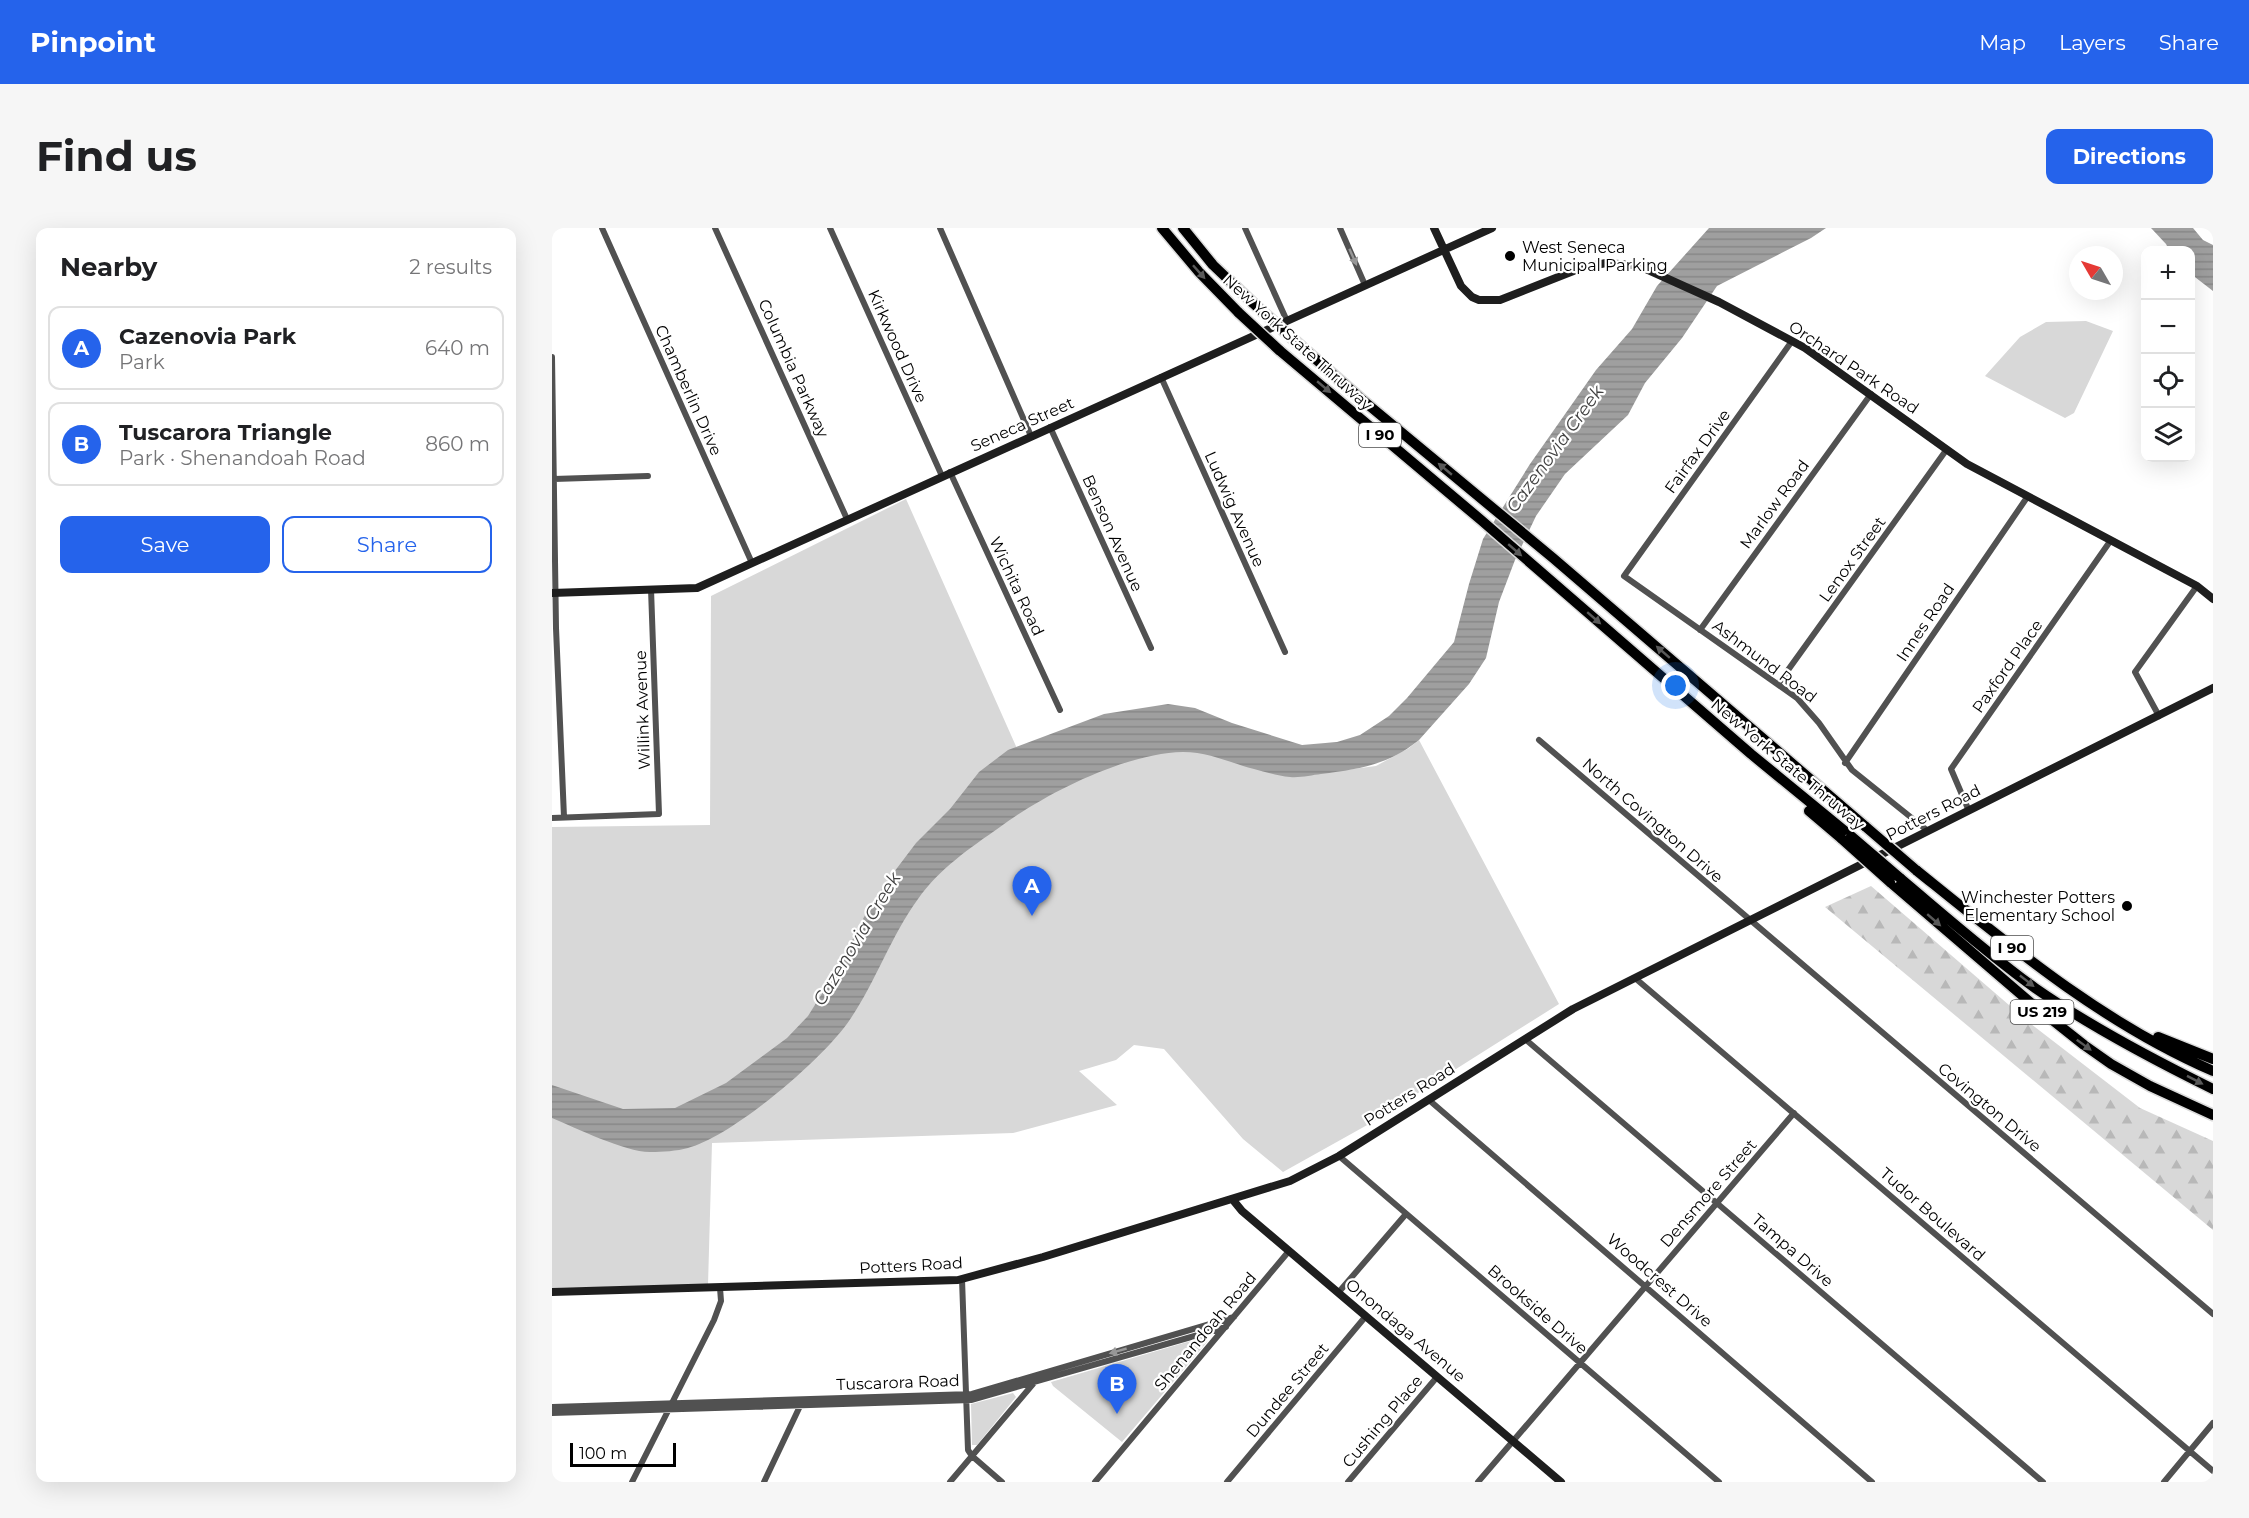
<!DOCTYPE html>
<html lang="en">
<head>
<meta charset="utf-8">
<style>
	:root { --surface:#fff; --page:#f6f6f6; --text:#202124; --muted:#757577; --line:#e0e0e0; --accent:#2563eb }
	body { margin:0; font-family:Montserrat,sans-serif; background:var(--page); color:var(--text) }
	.controls { position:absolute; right:18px; top:18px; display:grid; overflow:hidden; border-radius:12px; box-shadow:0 6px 24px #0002 }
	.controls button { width:54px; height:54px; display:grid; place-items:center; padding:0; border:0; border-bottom:2px solid var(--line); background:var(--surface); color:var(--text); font:30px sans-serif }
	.compass { position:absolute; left:1517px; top:18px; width:54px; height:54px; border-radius:50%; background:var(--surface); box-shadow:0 6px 24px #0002; rotate:309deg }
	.scale { position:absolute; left:18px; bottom:15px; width:106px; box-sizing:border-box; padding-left:6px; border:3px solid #000; border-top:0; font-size:16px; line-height:21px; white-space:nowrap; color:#000; -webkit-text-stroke:4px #fff; paint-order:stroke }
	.you { position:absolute; left:1124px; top:458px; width:21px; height:21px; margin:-15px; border:4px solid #fff; border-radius:50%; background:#1a73e8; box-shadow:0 0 0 9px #1a73e833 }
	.badge { display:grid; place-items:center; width:39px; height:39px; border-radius:50%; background:var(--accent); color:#fff; font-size:20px; font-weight:700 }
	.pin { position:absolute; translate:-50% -50px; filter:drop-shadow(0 2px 3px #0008) }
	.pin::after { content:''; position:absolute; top:32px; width:21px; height:18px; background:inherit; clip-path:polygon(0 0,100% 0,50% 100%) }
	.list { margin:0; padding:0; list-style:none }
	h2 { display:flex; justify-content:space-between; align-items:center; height:78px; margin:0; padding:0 24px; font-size:26px }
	h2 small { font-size:20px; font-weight:400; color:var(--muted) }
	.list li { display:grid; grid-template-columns:39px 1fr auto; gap:18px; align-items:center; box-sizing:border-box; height:84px; margin:0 12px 12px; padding:0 12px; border:2px solid var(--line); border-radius:12px }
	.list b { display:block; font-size:22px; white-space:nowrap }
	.list p { margin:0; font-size:20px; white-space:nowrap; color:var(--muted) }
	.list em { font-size:20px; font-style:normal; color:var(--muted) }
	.actions { display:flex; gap:12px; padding:18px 24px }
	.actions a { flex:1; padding:14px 0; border:2px solid var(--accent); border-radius:12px; text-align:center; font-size:21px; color:var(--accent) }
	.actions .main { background:var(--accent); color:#fff }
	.icon { flex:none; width:33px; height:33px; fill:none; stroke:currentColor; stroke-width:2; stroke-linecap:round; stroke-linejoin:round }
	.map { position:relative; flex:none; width:1661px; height:1254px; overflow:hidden; border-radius:12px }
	header { display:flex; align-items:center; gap:36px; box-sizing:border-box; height:84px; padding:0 30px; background:var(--accent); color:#fff }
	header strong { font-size:28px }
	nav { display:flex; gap:33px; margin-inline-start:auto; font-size:21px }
	.intro { display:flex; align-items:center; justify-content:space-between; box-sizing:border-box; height:144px; padding:0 36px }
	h1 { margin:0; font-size:42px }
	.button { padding:15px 27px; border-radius:12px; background:var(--accent); color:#fff; font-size:21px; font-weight:700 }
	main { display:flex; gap:36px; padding:0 36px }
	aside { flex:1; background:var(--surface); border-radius:12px; box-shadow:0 6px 24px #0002 }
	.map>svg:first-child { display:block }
	.forest { fill:url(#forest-firs) }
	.park { fill:#d8d8d8 }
	.water { fill:url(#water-rules) }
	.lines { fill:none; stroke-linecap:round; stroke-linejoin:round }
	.highway-casing { stroke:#dbdbdb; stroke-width:13 }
	.street { stroke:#515151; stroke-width:6 }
	.secondary { stroke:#1e1e1e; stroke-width:8 }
	.highway { stroke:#000; stroke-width:10 }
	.highway-bridge-casing { stroke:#dbdbdb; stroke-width:13; stroke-linecap:butt }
	.highway-bridge { stroke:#000; stroke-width:10 }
	.oneway { fill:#979797 }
	.oneway2 { fill:#595959 }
	.poi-dot { fill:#000; stroke:#fff; stroke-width:2 }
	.labels { text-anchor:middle; stroke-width:4.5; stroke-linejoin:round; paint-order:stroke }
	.shield { fill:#fff; stroke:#4c4c4c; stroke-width:1.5 }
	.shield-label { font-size:15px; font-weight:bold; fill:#000 }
	.poi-label { font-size:16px; fill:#000; stroke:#fff; text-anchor:start }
	.street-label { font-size:16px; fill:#000; stroke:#fff }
	.water-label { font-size:18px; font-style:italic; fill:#404040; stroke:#fff }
</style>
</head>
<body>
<header>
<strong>Pinpoint</strong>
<nav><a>Map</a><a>Layers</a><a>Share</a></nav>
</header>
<div class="intro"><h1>Find us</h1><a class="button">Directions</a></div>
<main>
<aside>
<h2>Nearby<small>2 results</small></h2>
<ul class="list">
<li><span class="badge">A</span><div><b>Cazenovia Park</b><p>Park</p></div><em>640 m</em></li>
<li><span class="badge">B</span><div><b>Tuscarora Triangle</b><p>Park · Shenandoah Road</p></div><em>860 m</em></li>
</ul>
<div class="actions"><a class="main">Save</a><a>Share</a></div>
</aside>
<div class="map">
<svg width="1661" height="1254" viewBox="0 0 1661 1254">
	<defs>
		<pattern id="forest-firs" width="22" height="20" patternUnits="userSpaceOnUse" patternTransform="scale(1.5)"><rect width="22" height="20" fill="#d8d8d8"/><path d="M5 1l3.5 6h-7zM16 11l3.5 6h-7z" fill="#b8b8b8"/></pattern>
		<pattern id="water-rules" width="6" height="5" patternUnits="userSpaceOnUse" patternTransform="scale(1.5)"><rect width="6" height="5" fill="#9f9f9f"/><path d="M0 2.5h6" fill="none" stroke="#878787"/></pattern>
	</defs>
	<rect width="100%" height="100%" fill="#fff"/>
	<path class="forest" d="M1319 658 1479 796 1588 880 1661 913V1002L1273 679Z"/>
	<path class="park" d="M1534 93 1561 103 1522 185 1513 190 1433 148 1468 109 1494 94Z
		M354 271 471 534 641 518 740 549 824 538 857 520 867 512 1007 776 817 896 731 944 691 911 612 821 582 817 564 832 527 843 565 877 461 905 160 915 156 1057 0 1060V599L158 597 159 368Z
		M652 1109 656 1110 655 1114 570 1214 501 1158 499 1154Z
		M461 1165 464 1169 425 1217H420L419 1176Z"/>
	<path class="water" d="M1157 0H1274L1259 10 1165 58 1130 110 1093 155 1076 187 1013 246 984 288 963 332 947 374 934 430 917 456 867 512C836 537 808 541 769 546 760 547 748 550 738 549 726 548 714 544 702 541 678 535 657 524 631 524 574 525 494 565 448 599 418 620 387 641 366 671 339 708 324 753 299 790 273 830 181 908 136 920 125 923 110 924 99 924 75 925 24 900 0 890V857L71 881 123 880 174 855 235 810 256 788 286 740 312 689 336 652 364 615 398 581 427 544 456 522 552 486 616 476 643 480 680 495 750 517 785 514 808 507 837 488 855 470 902 414 917 356 931 311 978 236 1044 142 1080 101 1105 58Z
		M1599 0H1641L1651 12 1661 17V63L1639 46 1638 22H1617L1614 16Z"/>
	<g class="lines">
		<g class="highway-casing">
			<path id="highway" d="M610 0 647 44 687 85
				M631 0 661 37 701 75
				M742 112 808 170 1001 330 1314 599
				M727 122 929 292 1199 526 1299 608
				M1257 583 1290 611
				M1364 642C1457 717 1550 795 1661 843
				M1348 650C1392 687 1436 726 1483 760 1539 799 1600 831 1661 861
				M1338 654 1479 775 1532 817 1559 836 1598 858 1661 887
				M1606 809 1661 831"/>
		</g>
		<path class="street" d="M50 0 200 335
			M163 0 295 291
			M278 0 390 248
			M388 0 479 208
			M693 0 735 93
			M788 0 813 57
			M1240 113 1072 348 1245 470 1267 495 1300 542 1376 603
			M0 129 4 400 12 589
			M609 149 733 424
			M498 199 599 420
			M398 244 508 482
			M2 251 96 248
			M1148 402 1319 166
			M1226 456 1395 221
			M1607 488 1583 444 1645 358
			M987 512 1661 1086
			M1293 535 1476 268
			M1417 583 1399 541 1559 312
			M0 590 107 586 99 361
			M1083 750 1661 1243
			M973 811 1491 1254
			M877 872 1320 1254
			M787 928 1167 1254
			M410 1051 416 1222 420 1228 450 1254
			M786 1065 854 986
			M0 1179 420 1166 682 1089
			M0 1185 419 1172 674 1099
			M80 1254 162 1092 169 1073 168 1060
			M212 1254 249 1176
			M398 1254 481 1156
			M543 1254 737 1023
			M675 1254 814 1088
			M796 1254 885 1149
			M926 1254 1242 885
			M1612 1254 1661 1195"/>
		<path class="secondary" d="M882 0 909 58 920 69 927 72H948L1029 40 1054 35 1080 37 1094 41 1167 74 1253 120 1415 236 1645 358 1661 371
			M0 365 145 360 940 0
			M681 972 690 983 1009 1254
			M0 1064 406 1052 491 1029 738 953 787 928 1021 781 1661 460"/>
		<use href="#highway" class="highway"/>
		<g class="highway-bridge-casing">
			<path id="highway-bridge" d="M701 75 742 112
				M687 85 727 122
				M1314 599 1364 642
				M1299 608 1348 650
				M1290 611 1338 654"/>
		</g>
		<use href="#highway-bridge" class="highway-bridge"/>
	</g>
	<defs><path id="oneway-solid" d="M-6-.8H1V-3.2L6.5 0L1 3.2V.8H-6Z" transform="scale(1.5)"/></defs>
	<g class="oneway">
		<use href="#oneway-solid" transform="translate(801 29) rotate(66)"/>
		<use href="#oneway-solid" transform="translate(566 1123) rotate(164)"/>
	</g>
	<g class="oneway2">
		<use href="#oneway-solid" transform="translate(647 44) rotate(48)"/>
		<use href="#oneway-solid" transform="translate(772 159) rotate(40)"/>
		<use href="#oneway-solid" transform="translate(893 241) rotate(-140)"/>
		<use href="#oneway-solid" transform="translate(963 322) rotate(41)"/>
		<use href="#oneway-solid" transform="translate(1042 390) rotate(41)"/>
		<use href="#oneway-solid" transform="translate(1111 424) rotate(-139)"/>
		<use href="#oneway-solid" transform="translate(1382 692) rotate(41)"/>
		<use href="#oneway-solid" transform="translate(1475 753) rotate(38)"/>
		<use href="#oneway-solid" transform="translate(1532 817) rotate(36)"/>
		<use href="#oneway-solid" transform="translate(1643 852) rotate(27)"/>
	</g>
	<g class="poi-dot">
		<circle cx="958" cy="28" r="6"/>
		<circle cx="1575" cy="678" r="6"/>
	</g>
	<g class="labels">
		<g class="shield">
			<rect x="807" y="195" width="42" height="24" rx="4.5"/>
			<rect x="1439" y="708" width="42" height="24" rx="4.5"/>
			<rect x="1458.5" y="772" width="63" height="24" rx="4.5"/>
		</g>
		<g class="shield-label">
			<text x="828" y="212">I 90</text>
			<text x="1460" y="725">I 90</text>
			<text x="1490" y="789">US 219</text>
		</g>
		<g class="poi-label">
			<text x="970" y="25">West Seneca<tspan x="970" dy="18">Municipal Parking</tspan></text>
			<text x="1563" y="675" text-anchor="end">Winchester Potters<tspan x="1563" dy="18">Elementary School</tspan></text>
		</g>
		<g class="street-label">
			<text transform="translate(746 114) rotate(42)" y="6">New York State Thruway</text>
			<text transform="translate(346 118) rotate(66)" y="6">Kirkwood Drive</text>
			<text transform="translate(1302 139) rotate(34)" y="6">Orchard Park Road</text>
			<text transform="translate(242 140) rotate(66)" y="6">Columbia Parkway</text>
			<text transform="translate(137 162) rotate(66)" y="6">Chamberlin Drive</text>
			<text transform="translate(470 196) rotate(-24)" y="6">Seneca Street</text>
			<text transform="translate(1145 223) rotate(-54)" y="6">Fairfax Drive</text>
			<text transform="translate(1222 276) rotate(-54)" y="6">Marlow Road</text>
			<text transform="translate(683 281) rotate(66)" y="6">Ludwig Avenue</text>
			<text transform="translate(561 305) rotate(66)" y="6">Benson Avenue</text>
			<text transform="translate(1300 331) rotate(-54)" y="6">Lenox Street</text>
			<text transform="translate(465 358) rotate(65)" y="6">Wichita Road</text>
			<text transform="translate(1373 394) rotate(-56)" y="6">Innes Road</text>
			<text transform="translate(1213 433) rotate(37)" y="6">Ashmund Road</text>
			<text transform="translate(1455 438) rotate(-55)" y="6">Paxford Place</text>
			<text transform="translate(90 482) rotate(-92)" y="6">Willink Avenue</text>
			<text transform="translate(1236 536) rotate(40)" y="6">New York State Thruway</text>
			<text transform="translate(1381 584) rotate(-27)" y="6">Potters Road</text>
			<text transform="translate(1101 592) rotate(41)" y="6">North Covington Drive</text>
			<text transform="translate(857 866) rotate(-32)" y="6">Potters Road</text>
			<text transform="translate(1438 879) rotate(40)" y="6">Covington Drive</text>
			<text transform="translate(1156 965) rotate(-49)" y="6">Densmore Street</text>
			<text transform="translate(1381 986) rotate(41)" y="6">Tudor Boulevard</text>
			<text transform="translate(1241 1022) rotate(41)" y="6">Tampa Drive</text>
			<text transform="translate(359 1037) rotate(-3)" y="6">Potters Road</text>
			<text transform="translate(1108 1052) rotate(41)" y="6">Woodcrest Drive</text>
			<text transform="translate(986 1081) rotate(41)" y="6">Brookside Drive</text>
			<text transform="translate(854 1102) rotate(40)" y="6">Onondaga Avenue</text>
			<text transform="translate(653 1103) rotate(-50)" y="6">Shenandoah Road</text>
			<text transform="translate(346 1154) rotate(-2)" y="6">Tuscarora Road</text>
			<text transform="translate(735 1162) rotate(-50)" y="6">Dundee Street</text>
			<text transform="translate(830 1193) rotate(-50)" y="6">Cushing Place</text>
		</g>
		<g class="water-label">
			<text transform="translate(1003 221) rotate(-54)" y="6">Cazenovia Creek</text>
			<text transform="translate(305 711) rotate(-59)" y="6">Cazenovia Creek</text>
		</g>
	</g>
</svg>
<div class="controls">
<button>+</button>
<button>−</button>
<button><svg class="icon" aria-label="locate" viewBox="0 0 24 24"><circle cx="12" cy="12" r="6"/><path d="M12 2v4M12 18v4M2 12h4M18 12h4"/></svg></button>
<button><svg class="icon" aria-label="layers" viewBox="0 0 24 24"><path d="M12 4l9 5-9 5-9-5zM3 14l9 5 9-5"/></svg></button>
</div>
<svg class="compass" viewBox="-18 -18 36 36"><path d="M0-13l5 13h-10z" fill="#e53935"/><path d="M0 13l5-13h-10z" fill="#757577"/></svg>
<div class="scale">100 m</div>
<div class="you"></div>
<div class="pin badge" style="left:480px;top:688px">A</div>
<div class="pin badge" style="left:565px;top:1186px">B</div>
</div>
</main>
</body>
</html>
